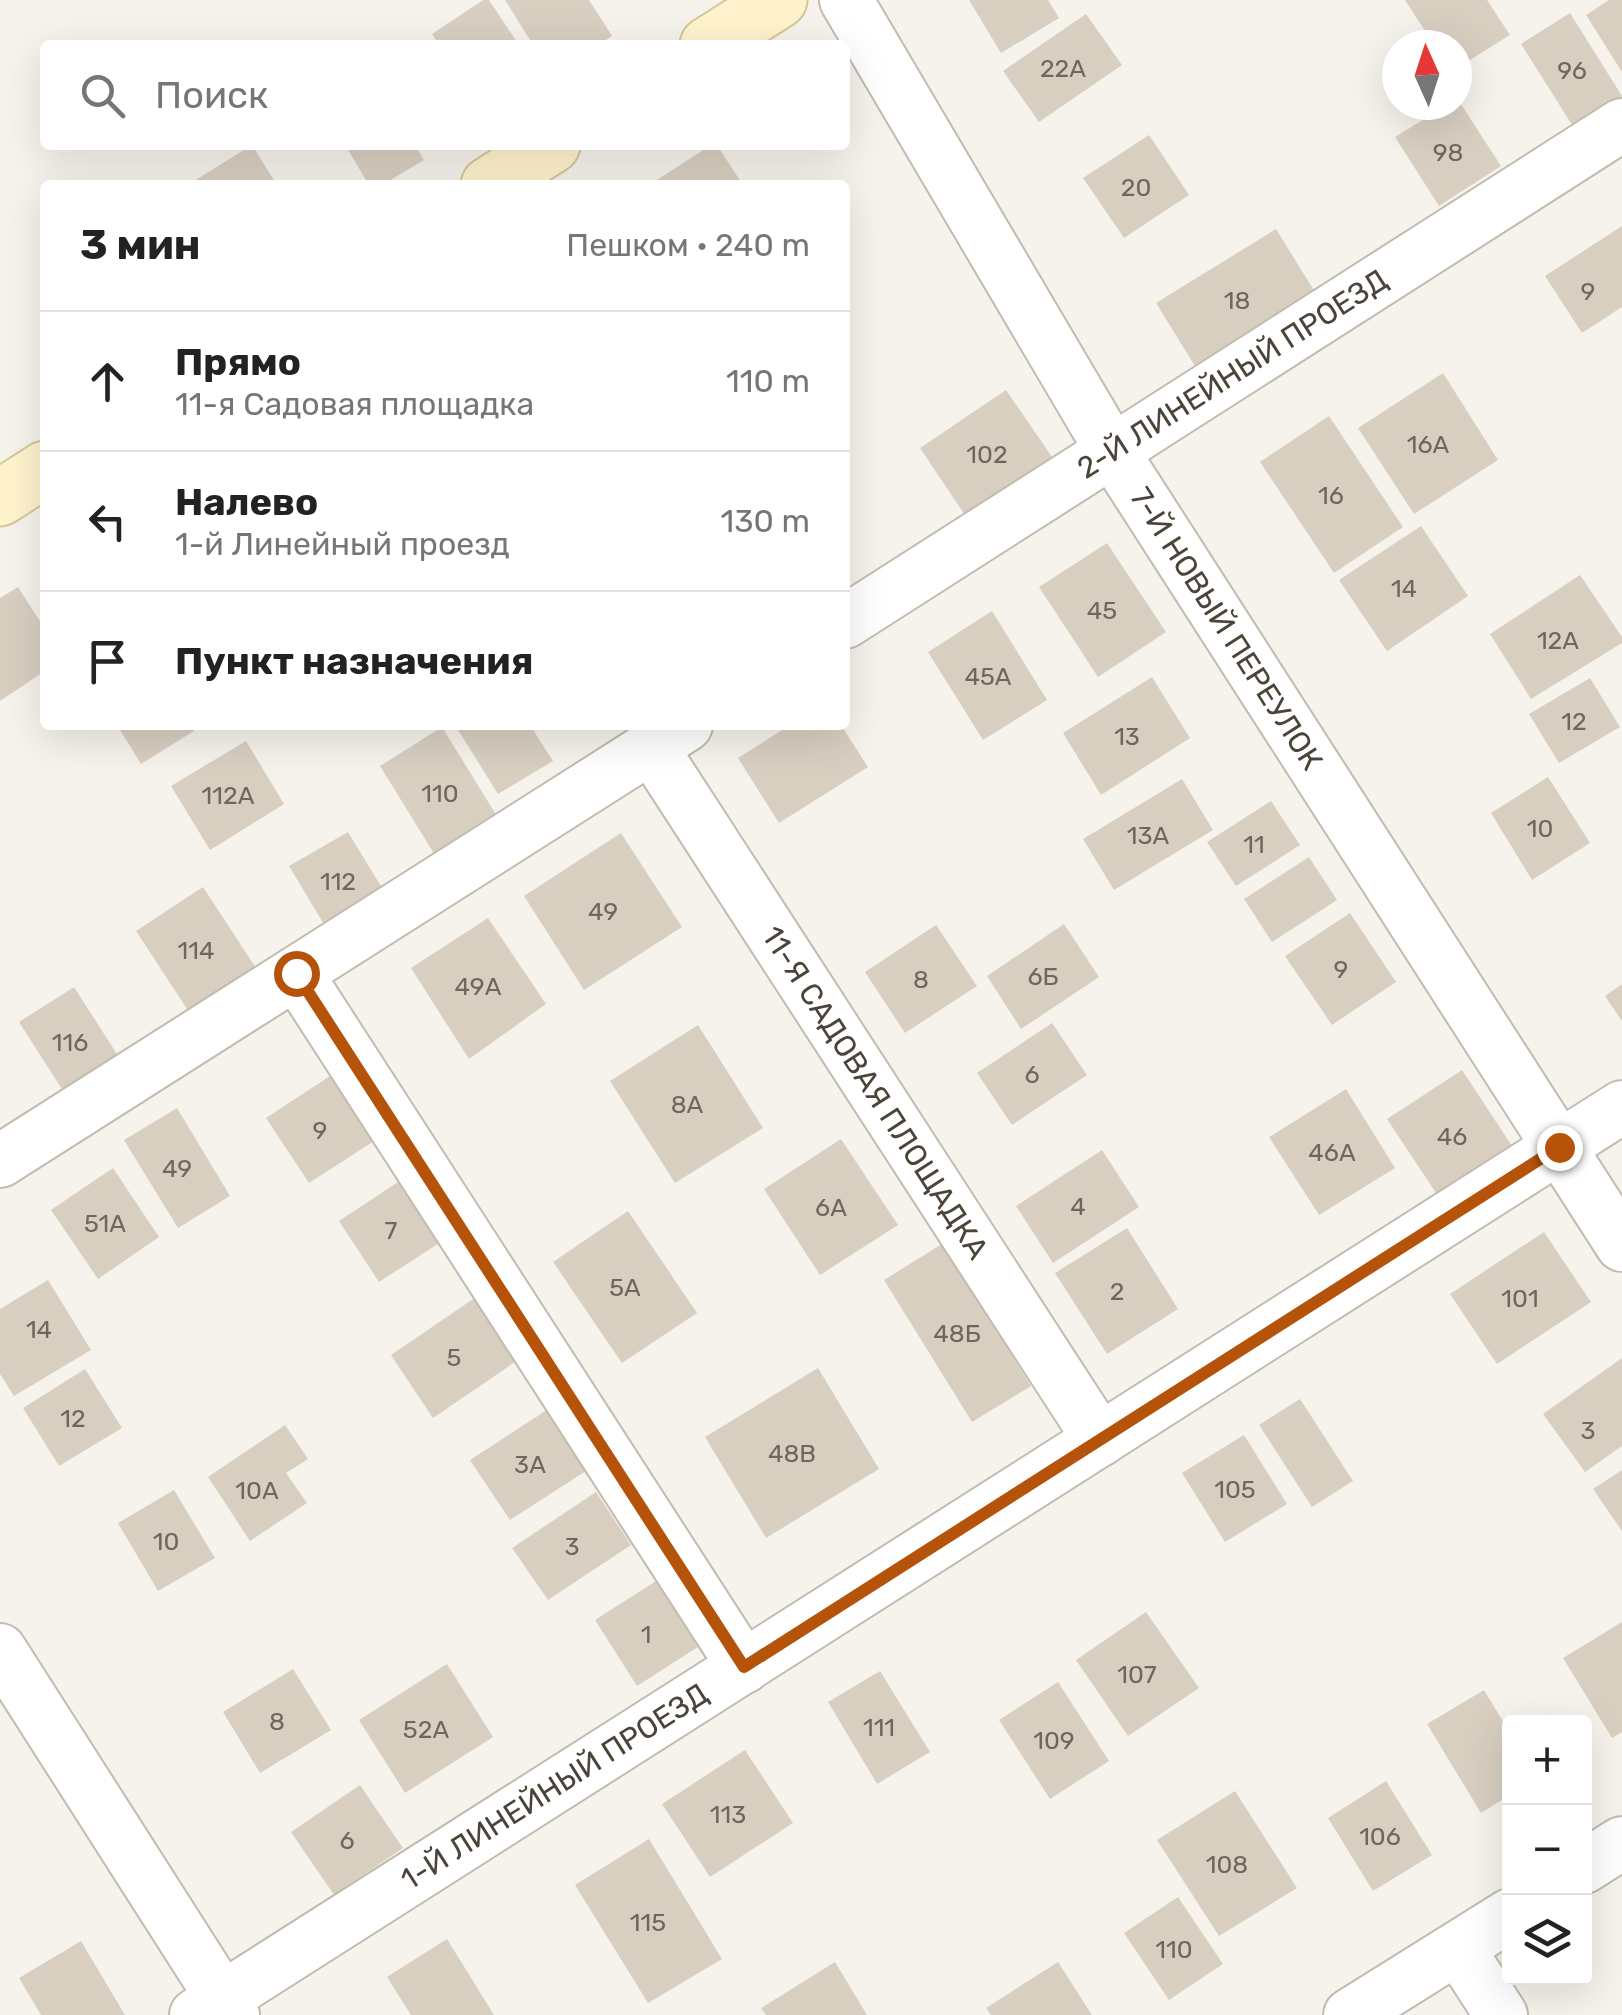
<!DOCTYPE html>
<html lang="ru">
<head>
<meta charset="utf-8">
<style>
	:root { --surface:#fff; --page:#f6f6f6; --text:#222; --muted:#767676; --line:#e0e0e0 }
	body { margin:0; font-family:Rubik,sans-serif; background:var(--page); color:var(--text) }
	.controls { position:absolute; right:30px; bottom:30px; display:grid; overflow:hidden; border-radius:10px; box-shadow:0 10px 40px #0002 }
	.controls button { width:90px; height:90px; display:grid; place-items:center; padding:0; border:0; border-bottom:2px solid var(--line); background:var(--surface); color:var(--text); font:50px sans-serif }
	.compass { position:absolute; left:1382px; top:30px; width:90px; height:90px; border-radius:50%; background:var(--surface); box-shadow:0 10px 40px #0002; rotate:357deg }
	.stop { position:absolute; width:30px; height:30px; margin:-22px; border:8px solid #b45309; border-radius:50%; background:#fff }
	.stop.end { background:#b45309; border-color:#fff; box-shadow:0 2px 10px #0008 }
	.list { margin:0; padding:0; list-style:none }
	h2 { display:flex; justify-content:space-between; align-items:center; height:130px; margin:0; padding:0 40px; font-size:42px }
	h2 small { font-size:32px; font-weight:400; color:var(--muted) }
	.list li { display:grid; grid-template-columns:65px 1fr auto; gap:30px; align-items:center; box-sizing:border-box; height:140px; padding:0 40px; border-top:2px solid var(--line) }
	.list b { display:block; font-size:38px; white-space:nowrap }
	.list p { margin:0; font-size:32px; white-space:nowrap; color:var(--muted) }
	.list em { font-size:32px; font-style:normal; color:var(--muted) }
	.icon { flex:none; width:55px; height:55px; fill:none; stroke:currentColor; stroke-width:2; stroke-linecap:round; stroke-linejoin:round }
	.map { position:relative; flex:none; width:1622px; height:2015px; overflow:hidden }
	.search { position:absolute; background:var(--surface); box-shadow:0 10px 40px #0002; left:40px; top:40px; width:810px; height:110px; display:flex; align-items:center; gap:25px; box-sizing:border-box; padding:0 35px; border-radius:10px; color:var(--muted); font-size:38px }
	.panel { position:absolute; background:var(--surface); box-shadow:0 10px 40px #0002; left:40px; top:180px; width:810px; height:550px; border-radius:10px }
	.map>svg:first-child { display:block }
	.building { fill:#d8cfc1 }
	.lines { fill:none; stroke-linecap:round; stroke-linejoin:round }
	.street-casing { stroke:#c2bbae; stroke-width:56 }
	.secondary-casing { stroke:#d6c79b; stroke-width:59 }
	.street { stroke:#fff; stroke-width:52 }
	.secondary { stroke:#fff3cd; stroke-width:55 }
	.route { stroke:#b45309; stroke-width:12 }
	.labels { text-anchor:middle; stroke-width:9; stroke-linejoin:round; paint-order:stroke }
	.number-label { font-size:25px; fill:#6e675b }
	.street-label { font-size:30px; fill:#4b4439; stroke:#fff }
</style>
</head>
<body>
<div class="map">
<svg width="1622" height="2015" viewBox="0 0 1622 2015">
	<rect width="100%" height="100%" fill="#f6f3ec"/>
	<path class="building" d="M483 0H489L519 45H439L432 34Z
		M505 0H589L612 36 598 45H533Z
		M969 0H1048L1059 18 1001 53Z
		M1405 0H1487L1510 35 1457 68V45H1434Z
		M1609 0H1622V72L1586 15Z
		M1570 13 1622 96 1574 128 1521 44Z
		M1086 14 1122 65 1039 122 1003 71Z
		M1457 98 1501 166 1439 206 1395 137 1447 105H1457Z
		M1149 135 1189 195 1124 238 1083 178Z
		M252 145 277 185H197L194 181Z
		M345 145H415L424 160 382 185H369Z
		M711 145H717L743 185H661L657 180Z
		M1622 226V307L1582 333 1545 276Z
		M1276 229 1318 297 1198 371 1156 303Z
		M1443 373 1498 460 1414 514 1358 428Z
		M1006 390 1054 460 967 518 920 448Z
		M1329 416 1403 527 1334 573 1260 462Z
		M1421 526 1468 596 1387 651 1339 580Z
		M1107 543 1166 632 1098 677 1039 587Z
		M1580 575 1622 637V643L1531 699 1490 634Z
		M18 587 45 629V671L0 701V598Z
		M992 611 1047 700 983 740 928 652Z
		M1152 677 1190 738 1101 795 1063 733Z
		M1590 678 1620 727 1559 763 1529 714Z
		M117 725H190L194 731 141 764Z
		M455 725H530L553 761 498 794Z
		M790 725H841L868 767 779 823 738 758Z
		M442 727 500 821 438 860 380 766Z
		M246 741 284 804 210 850 171 786Z
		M1548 777 1590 843 1532 880 1491 813Z
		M1182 779 1213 830 1114 890 1083 839Z
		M1271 801 1300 845 1236 886 1207 842Z
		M348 832 387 896 328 931 289 866Z
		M621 833 682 927 584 990 524 896Z
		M1309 857 1337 900 1272 942 1244 899Z
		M203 887 256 968 189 1012 136 931Z
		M1350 913 1396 982 1332 1025 1285 956Z
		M488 918 546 1004 469 1059 411 968Z
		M1064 924 1099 977 1021 1029 987 976Z
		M936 925 977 986 905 1033 865 972Z
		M1622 984V1021L1605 996Z
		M74 987 122 1062 67 1097 19 1022Z
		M1052 1023 1087 1075 1012 1125 977 1073Z
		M698 1025 763 1128 675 1183 610 1081Z
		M1462 1070 1516 1152 1442 1202 1387 1119Z
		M330 1076 374 1141 309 1183 266 1118Z
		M1346 1089 1395 1168 1319 1215 1269 1137Z
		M177 1108 230 1196 178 1228 124 1140Z
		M841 1139 898 1225 820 1275 764 1189Z
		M1102 1150 1139 1207 1053 1263 1016 1206Z
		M113 1168 159 1237 98 1279 51 1210Z
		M404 1178 444 1240 379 1282 339 1221Z
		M628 1211 697 1313 622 1363 553 1262Z
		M1127 1228 1178 1309 1107 1354 1055 1273Z
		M1544 1232 1591 1302 1497 1364 1450 1294Z
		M942 1244 1031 1386 972 1422 884 1280Z
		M48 1280 91 1350 14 1396 0 1374V1309Z
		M476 1297 518 1360 433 1418 391 1355Z
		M1622 1358V1446L1585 1472 1543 1414Z
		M818 1368 879 1469 766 1538 705 1437Z
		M85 1369 122 1428 59 1466 23 1408Z
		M1300 1399 1353 1481 1312 1507 1259 1425Z
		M550 1408 589 1469 510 1520 470 1460Z
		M285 1425 308 1459 286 1473 307 1503 250 1541 208 1477Z
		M1244 1435 1287 1504 1225 1542 1182 1473Z
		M1622 1470V1531L1593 1489Z
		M174 1490 215 1558 158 1591 118 1523Z
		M596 1492 631 1545 548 1600 512 1548Z
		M656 1581 698 1647 637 1686 595 1620Z
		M1146 1612 1199 1688 1128 1736 1076 1660Z
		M1622 1622V1732L1612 1738 1563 1658Z
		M447 1664 493 1737 405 1793 359 1720Z
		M293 1669 331 1730 260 1773 223 1712Z
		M880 1671 930 1752 877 1784 828 1702Z
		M1058 1682 1109 1761 1050 1799 999 1720Z
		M1484 1690 1510 1733V1795L1481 1813 1427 1724Z
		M745 1750 793 1823 710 1877 662 1804Z
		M1386 1781 1432 1855 1373 1891 1328 1818Z
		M360 1785 403 1848 334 1895 291 1832Z
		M1235 1791 1297 1888 1219 1936 1157 1840Z
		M649 1839 722 1959 648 2003 575 1885Z
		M1178 1897 1223 1964 1169 2000 1124 1933Z
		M447 1939 494 2015H411L387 1977Z
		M81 1941 125 2015H41L19 1978Z
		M835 1962 867 2015H766L761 2008Z
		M1058 1962 1092 2015H991L986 2008Z"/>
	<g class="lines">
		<g class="street-casing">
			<g id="street">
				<path id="s1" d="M846 0 1112 451 1622 1245"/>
				<path id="s2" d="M845 622 1622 125"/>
				<path id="s3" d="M651 747 1100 1440"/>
				<path d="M296 973 744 1667"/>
				<path d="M0 1161 686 725"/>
				<path d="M0 1650 233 2015"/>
				<path d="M1584 1867 1622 1843"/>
				<path d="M1458 1948 1501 2015"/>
				<path id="s4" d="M196 2015 1622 1107"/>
				<path d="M1350 2015 1510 1915"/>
			</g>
		</g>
		<g class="secondary-casing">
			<path id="secondary" d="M708 45 779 0
				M489 185 552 145
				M0 498 45 469"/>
		</g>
		<use href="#street" class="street"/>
		<use href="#secondary" class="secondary"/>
	</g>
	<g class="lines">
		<path class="route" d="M296 973 744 1667 1559 1147"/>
	</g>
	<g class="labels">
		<g class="number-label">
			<text x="1063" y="77">22А</text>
			<text x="1572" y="79">96</text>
			<text x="1448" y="161">98</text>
			<text x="1136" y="196">20</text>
			<text x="1588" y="300">9</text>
			<text x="1237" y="309">18</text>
			<text x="1428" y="453">16А</text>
			<text x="987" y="463">102</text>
			<text x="1331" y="504">16</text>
			<text x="1404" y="597">14</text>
			<text x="1102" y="619">45</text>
			<text x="1558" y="649">12А</text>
			<text x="988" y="685">45А</text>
			<text x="1574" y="730">12</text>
			<text x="1127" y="745">13</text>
			<text x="440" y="802">110</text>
			<text x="228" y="804">112А</text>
			<text x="1540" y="837">10</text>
			<text x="1148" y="844">13А</text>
			<text x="1254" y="853">11</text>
			<text x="338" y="890">112</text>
			<text x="603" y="920">49</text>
			<text x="196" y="959">114</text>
			<text x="1341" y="978">9</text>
			<text x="1043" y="985">6Б</text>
			<text x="921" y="988">8</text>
			<text x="478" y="995">49А</text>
			<text x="70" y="1051">116</text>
			<text x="1032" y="1083">6</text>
			<text x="687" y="1113">8А</text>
			<text x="320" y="1139">9</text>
			<text x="1452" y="1145">46</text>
			<text x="1332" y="1161">46А</text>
			<text x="177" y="1177">49</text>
			<text x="1078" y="1215">4</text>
			<text x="831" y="1216">6А</text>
			<text x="105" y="1232">51А</text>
			<text x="391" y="1239">7</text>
			<text x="625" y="1296">5А</text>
			<text x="1117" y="1300">2</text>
			<text x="1520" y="1307">101</text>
			<text x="39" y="1338">14</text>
			<text x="957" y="1342">48Б</text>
			<text x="454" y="1366">5</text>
			<text x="73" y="1427">12</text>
			<text x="1588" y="1439">3</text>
			<text x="792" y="1462">48В</text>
			<text x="530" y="1473">3А</text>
			<text x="1235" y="1498">105</text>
			<text x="257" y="1499">10А</text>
			<text x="166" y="1550">10</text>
			<text x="572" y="1555">3</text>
			<text x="646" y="1643">1</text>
			<text x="1137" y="1683">107</text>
			<text x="277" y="1730">8</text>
			<text x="879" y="1736">111</text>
			<text x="426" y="1738">52А</text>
			<text x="1054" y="1749">109</text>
			<text x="728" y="1823">113</text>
			<text x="1380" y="1845">106</text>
			<text x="347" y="1849">6</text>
			<text x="1227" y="1873">108</text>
			<text x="648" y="1931">115</text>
			<text x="1174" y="1958">110</text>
		</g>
		<g class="street-label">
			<text dy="10" stroke="none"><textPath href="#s2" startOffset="460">2-Й ЛИНЕЙНЫЙ ПРОЕЗД</textPath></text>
			<text dy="10" stroke="none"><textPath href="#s1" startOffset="735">7-Й НОВЫЙ ПЕРЕУЛОК</textPath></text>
			<text dy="10" stroke="none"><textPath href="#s3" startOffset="412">11-Я САДОВАЯ ПЛОЩАДКА</textPath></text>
			<text dy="10" stroke="none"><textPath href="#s4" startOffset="425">1-Й ЛИНЕЙНЫЙ ПРОЕЗД</textPath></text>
		</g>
	</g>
</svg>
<div class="controls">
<button>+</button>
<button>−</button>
<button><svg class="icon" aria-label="layers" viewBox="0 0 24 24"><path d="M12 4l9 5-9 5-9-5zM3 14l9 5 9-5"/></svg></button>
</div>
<svg class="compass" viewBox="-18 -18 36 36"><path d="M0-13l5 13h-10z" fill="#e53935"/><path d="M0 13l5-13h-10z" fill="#767676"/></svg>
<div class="stop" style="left:296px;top:973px"></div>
<div class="stop end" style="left:1559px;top:1147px"></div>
<div class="search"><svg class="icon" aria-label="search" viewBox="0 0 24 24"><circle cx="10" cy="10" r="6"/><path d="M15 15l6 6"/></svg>Поиск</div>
<section class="panel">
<h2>3 мин<small>Пешком · 240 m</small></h2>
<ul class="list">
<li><svg class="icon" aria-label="ahead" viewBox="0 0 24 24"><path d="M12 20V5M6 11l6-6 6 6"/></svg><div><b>Прямо</b><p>11-я Садовая площадка</p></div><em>110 m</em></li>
<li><svg class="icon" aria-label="left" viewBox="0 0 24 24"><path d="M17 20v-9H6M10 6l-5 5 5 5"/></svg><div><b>Налево</b><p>1-й Линейный проезд</p></div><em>130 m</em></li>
<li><svg class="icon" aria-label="arrive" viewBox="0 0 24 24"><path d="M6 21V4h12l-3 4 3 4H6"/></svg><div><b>Пункт назначения</b></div></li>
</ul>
</section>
</div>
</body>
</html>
